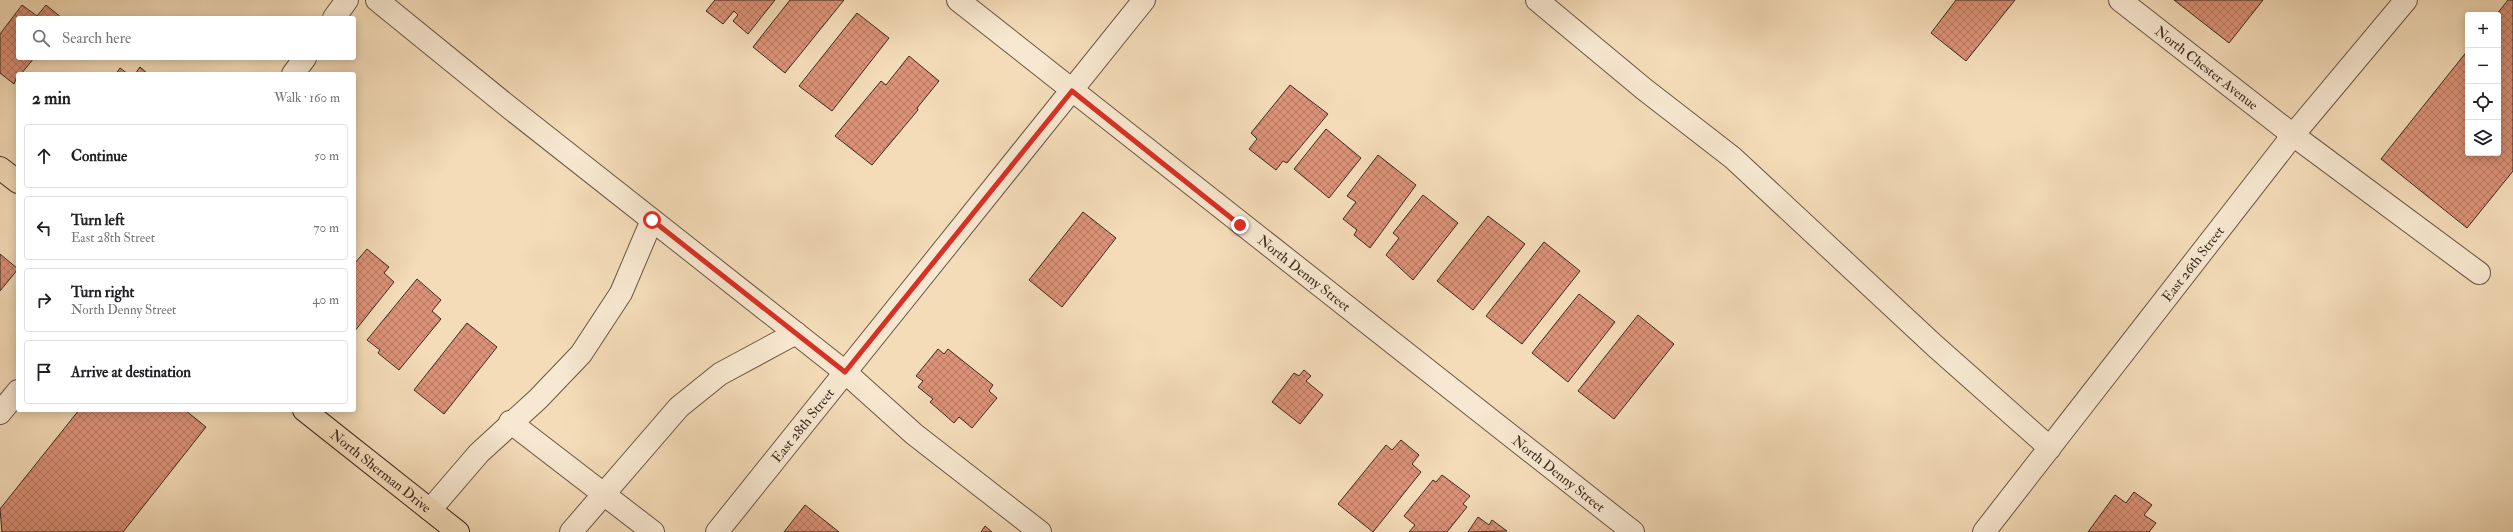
<!DOCTYPE html>
<html lang="en">
<head>
<meta charset="utf-8">
<style>
	:root { --surface:#fff; --page:#f6f6f6; --text:#202124; --muted:#757577; --line:#e0e0e0 }
	body { margin:0; font-family:"IM FELL Double Pica",serif; background:var(--page); color:var(--text) }
	.controls { position:absolute; right:12px; top:12px; display:grid; overflow:hidden; border-radius:4px; box-shadow:0 2px 10px #0003 }
	.controls button { width:36px; height:36px; display:grid; place-items:center; padding:0; border:0; border-bottom:1px solid var(--line); background:var(--surface); color:var(--text); font:20px sans-serif }
	.stop { position:absolute; width:12px; height:12px; margin:-9px; border:3px solid #d93025; border-radius:50%; background:#fff }
	.stop.end { background:#d93025; border-color:#fff; box-shadow:0 1px 4px #0008 }
	.list { margin:0; padding:0; list-style:none }
	h2 { display:flex; justify-content:space-between; align-items:center; height:52px; margin:0; padding:0 16px; font-size:17px }
	h2 small { font-size:13px; font-weight:400; color:var(--muted) }
	.list li { display:grid; grid-template-columns:26px 1fr auto; gap:12px; align-items:center; box-sizing:border-box; height:64px; margin:0 8px 8px; padding:0 8px; border:1px solid var(--line); border-radius:4px }
	.list b { display:block; font-size:15px; white-space:nowrap }
	.list p { margin:0; font-size:13px; white-space:nowrap; color:var(--muted) }
	.list em { font-size:13px; font-style:normal; color:var(--muted) }
	.icon { flex:none; width:22px; height:22px; fill:none; stroke:currentColor; stroke-width:2; stroke-linecap:round; stroke-linejoin:round }
	.map { position:relative; flex:none; width:2513px; height:532px; overflow:hidden }
	.search { position:absolute; background:var(--surface); box-shadow:0 2px 10px #0003; left:16px; top:16px; width:340px; height:44px; display:flex; align-items:center; gap:10px; box-sizing:border-box; padding:0 14px; border-radius:4px; color:var(--muted); font-size:15px }
	.panel { position:absolute; background:var(--surface); box-shadow:0 2px 10px #0003; left:16px; top:72px; width:340px; height:340px; border-radius:4px }
	.map>svg:first-child { display:block }
	.building { fill:url(#building-cross-hatch); stroke:#3c2a1f }
	.lines { fill:none; stroke-linecap:round; stroke-linejoin:round }
	.minor-casing { stroke:#6a5645; stroke-width:24 }
	.major-casing { stroke:#3c2a1f; stroke-width:24 }
	.minor { stroke:#f8e8d1; stroke-width:22 }
	.major { stroke:#f4dcb8; stroke-width:22 }
	.route { stroke:#d93025; stroke-width:5 }
	.labels { text-anchor:middle; stroke-width:3.5; stroke-linejoin:round; paint-order:stroke }
	.street-label { font-size:14px; fill:#3c2a1f; stroke:#f8e8d1 }
</style>
</head>
<body>
<div class="map">
<svg width="2513" height="532" viewBox="0 0 2513 532">
	<defs>
		<pattern id="building-cross-hatch" width="8" height="8" patternUnits="userSpaceOnUse"><rect width="8" height="8" fill="#dc9278"/><path d="M0 0l8 8M0 8l8-8" fill="none" stroke="#b47762"/></pattern>
	</defs>
	<rect width="100%" height="100%" fill="#f4dcb8"/>
	<filter id="stains"><feTurbulence type="fractalNoise" baseFrequency=".005" numOctaves="4"/><feColorMatrix values="0 0 0 0 .2 0 0 0 0 .09 0 0 0 0 .02 0 0 0 .5 -.17"/></filter>
	<radialGradient id="worn" r=".72"><stop offset=".6" stop-color="#630" stop-opacity="0"/><stop offset="1" stop-color="#630" stop-opacity=".3"/></radialGradient>
	<path class="building" d="M715 0H775L748 34 733 21 738 15 734 11 723 24 706 11Z
		M790 0H844L785 73 753 47Z
		M1956 0H2015L1966 61 1931 33Z
		M2174 0H2263L2229 43Z
		M2508 0H2513V171L2467 228 2381 159 2468 50V153H2498V15H2496Z
		M22 5 37 16 46 5 62 18H18V58H34L21 74H18L14 84 0 73V34Z
		M857 13 889 38 832 111 799 86Z
		M909 56 939 81 917 108 918 110 872 165 835 136 881 81 886 85Z
		M140 67 148 74H135Z
		M120 68 128 74H116Z
		M1290 85 1328 114 1287 163 1283 161 1276 170 1249 149 1257 139 1251 133Z
		M1326 129 1361 158 1329 198 1294 169Z
		M1378 155 1416 185 1370 248 1354 235 1357 230 1343 219 1356 202 1347 196Z
		M1423 195 1458 223 1413 280 1386 255 1399 238 1393 233Z
		M1083 212 1116 238 1062 307 1029 280Z
		M1488 216 1525 244 1473 310 1437 281Z
		M1544 242 1580 271 1522 344 1486 316Z
		M367 249 389 267 384 273 394 282 354 332V264Z
		M0 254 18 269 0 291Z
		M417 279 441 300 432 311 441 319 399 370 378 353 380 350 367 340Z
		M1579 294 1615 322 1568 382 1532 353Z
		M1638 315 1674 344 1614 419 1578 391Z
		M467 323 497 347 444 414 414 390Z
		M938 349 944 354 948 349 993 385 989 391 997 398 972 428 959 417 954 423 930 402 933 399 918 387 923 381 916 376Z
		M1304 370 1311 376 1306 381 1323 395 1300 424 1272 402 1294 373 1299 376Z
		M79 410H185L206 427 123 532H2L0 509Z
		M1401 440 1419 455 1412 464 1421 472 1373 532 1338 504 1386 445 1392 450Z
		M1442 475 1470 496 1463 504 1467 507 1447 532H1409L1415 525 1404 516 1433 480 1436 482Z
		M2134 492 2152 505 2144 515 2156 523 2149 532H2088L2115 495 2126 503Z
		M805 505 839 532H784Z
		M1478 517 1489 525 1492 520 1507 531 1468 532Z
		M985 526 992 532H981Z"/>
	<g class="lines">
		<g class="minor-casing">
			<g id="minor">
				<path d="M377 0 505 104 845 372 914 434 1040 532"/>
				<path id="s1" d="M958 0 1633 532"/>
				<path d="M1537 0 1644 89 1733 158 1935 346 2050 448"/>
				<path id="s2" d="M2120 0 2293 135 2479 273"/>
				<path d="M334 18 347 0"/>
				<path d="M293 74 305 58"/>
				<path d="M0 413 18 391"/>
				<path d="M510 422 653 532"/>
				<path d="M430 510 479 453 538 399 581 354 621 293 652 220"/>
				<path d="M571 532 679 407 720 374 796 333"/>
				<path id="s3" d="M717 532 1144 0"/>
				<path id="s4" d="M1984 532 2293 135 2406 0"/>
			</g>
		</g>
		<g class="major-casing">
			<g id="major">
				<path d="M0 168 18 182"/>
				<path id="s5" d="M304 410 458 532"/>
			</g>
		</g>
		<use href="#minor" class="minor"/>
		<use href="#major" class="major"/>
	</g>
	<g class="lines">
		<path class="route" d="M652 220 845 372 1072 91 1240 225"/>
	</g>
	<g class="labels">
		<g class="street-label">
			<text dy="5" stroke="none"><textPath href="#s2" startOffset="110">North Chester Avenue</textPath></text>
			<text dy="5" stroke="none"><textPath href="#s4" startOffset="340">East 26th Street</textPath></text>
			<text dy="5" stroke="none"><textPath href="#s1" startOffset="441">North Denny Street</textPath></text>
			<text dy="5" stroke="none"><textPath href="#s3" startOffset="137">East 28th Street</textPath></text>
			<text dy="5" stroke="none"><textPath href="#s5" startOffset="98">North Sherman Drive</textPath></text>
			<text dy="5" stroke="none"><textPath href="#s1" startOffset="765">North Denny Street</textPath></text>
		</g>
	</g>
	<rect width="100%" height="100%" filter="url(#stains)"/>
	<rect width="100%" height="100%" fill="url(#worn)"/>
</svg>
<div class="controls">
<button>+</button>
<button>−</button>
<button><svg class="icon" aria-label="locate" viewBox="0 0 24 24"><circle cx="12" cy="12" r="6"/><path d="M12 2v4M12 18v4M2 12h4M18 12h4"/></svg></button>
<button><svg class="icon" aria-label="layers" viewBox="0 0 24 24"><path d="M12 4l9 5-9 5-9-5zM3 14l9 5 9-5"/></svg></button>
</div>
<div class="stop" style="left:652px;top:220px"></div>
<div class="stop end" style="left:1240px;top:225px"></div>
<div class="search"><svg class="icon" aria-label="search" viewBox="0 0 24 24"><circle cx="10" cy="10" r="6"/><path d="M15 15l6 6"/></svg>Search here</div>
<section class="panel">
<h2>2 min<small>Walk · 160 m</small></h2>
<ul class="list">
<li><svg class="icon" aria-label="ahead" viewBox="0 0 24 24"><path d="M12 20V5M6 11l6-6 6 6"/></svg><div><b>Continue</b></div><em>50 m</em></li>
<li><svg class="icon" aria-label="left" viewBox="0 0 24 24"><path d="M17 20v-9H6M10 6l-5 5 5 5"/></svg><div><b>Turn left</b><p>East 28th Street</p></div><em>70 m</em></li>
<li><svg class="icon" aria-label="right" viewBox="0 0 24 24"><path d="M7 20v-9h11M14 6l5 5-5 5"/></svg><div><b>Turn right</b><p>North Denny Street</p></div><em>40 m</em></li>
<li><svg class="icon" aria-label="arrive" viewBox="0 0 24 24"><path d="M6 21V4h12l-3 4 3 4H6"/></svg><div><b>Arrive at destination</b></div></li>
</ul>
</section>
</div>
</body>
</html>
